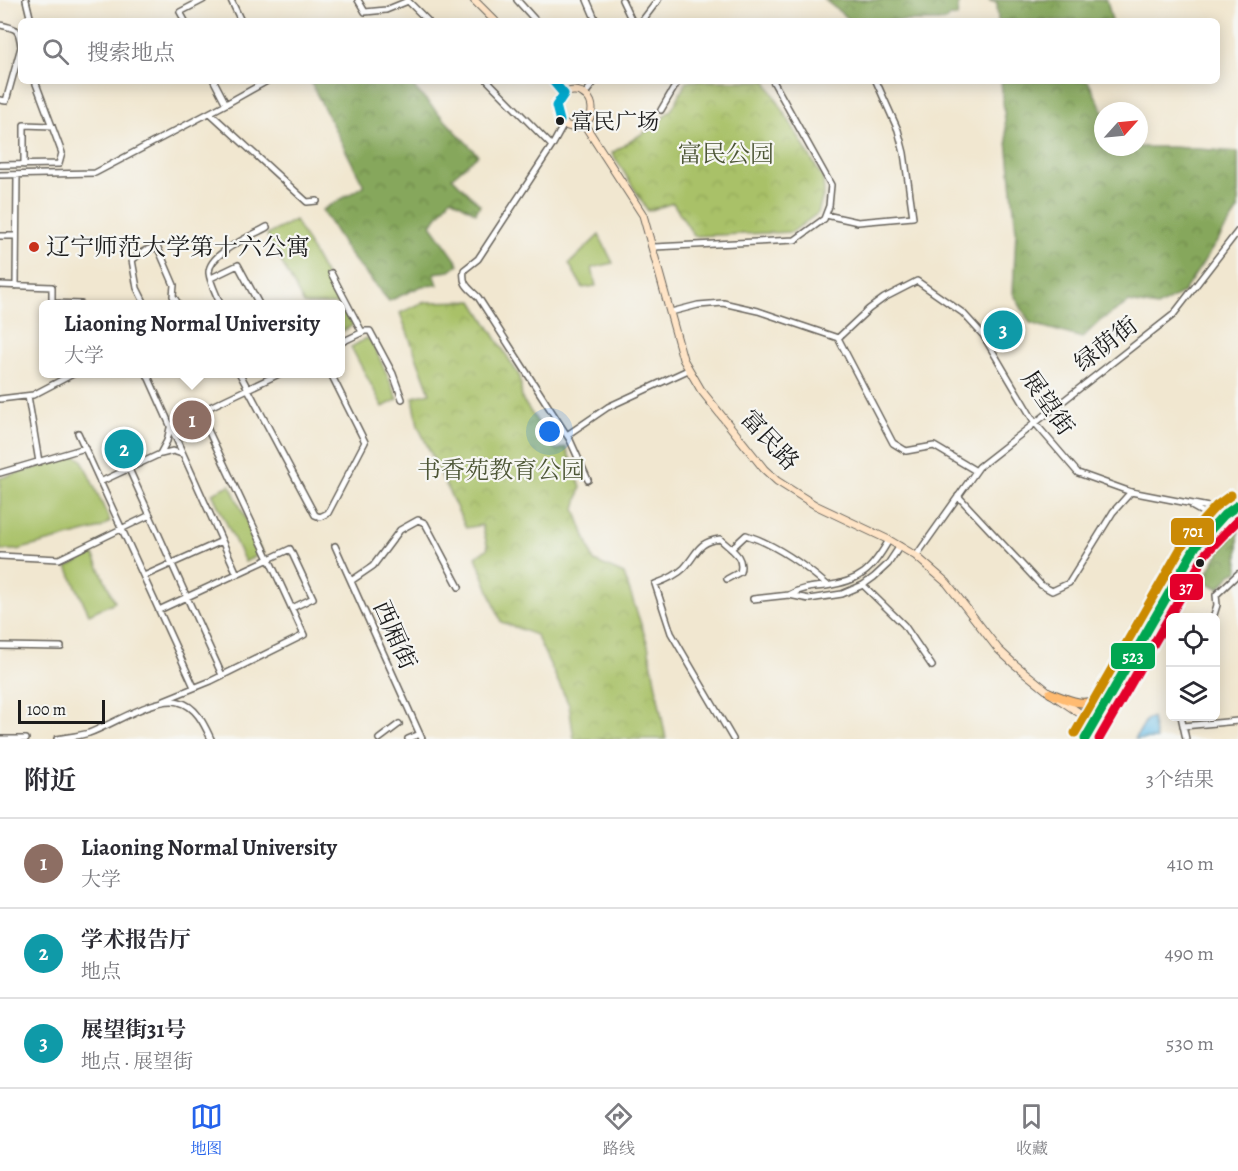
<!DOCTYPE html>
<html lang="zh">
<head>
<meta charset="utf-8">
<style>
	:root { --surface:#fff; --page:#f7f7f7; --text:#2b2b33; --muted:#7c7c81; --line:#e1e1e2; --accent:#2563eb }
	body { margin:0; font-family:Alegreya,"Noto Serif SC",serif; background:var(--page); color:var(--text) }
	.controls { position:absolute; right:18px; bottom:18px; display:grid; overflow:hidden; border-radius:9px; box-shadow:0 3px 15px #0003 }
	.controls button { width:54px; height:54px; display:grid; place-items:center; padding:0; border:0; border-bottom:2px solid var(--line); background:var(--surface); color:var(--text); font:30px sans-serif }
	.compass { position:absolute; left:1094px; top:102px; width:54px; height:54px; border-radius:50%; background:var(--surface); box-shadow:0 3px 15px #0003; rotate:63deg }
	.scale { position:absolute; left:18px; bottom:15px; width:87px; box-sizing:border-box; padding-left:6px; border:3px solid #1c1c1c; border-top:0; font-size:16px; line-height:21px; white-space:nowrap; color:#1c1c1c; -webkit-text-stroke:4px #f6f6f2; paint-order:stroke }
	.you { position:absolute; left:550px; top:432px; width:21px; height:21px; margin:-15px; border:4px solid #fff; border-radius:50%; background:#1a73e8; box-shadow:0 0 0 9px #1a73e833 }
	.badge { display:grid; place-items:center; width:39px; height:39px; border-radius:50%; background:var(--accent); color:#fff; font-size:20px; font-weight:700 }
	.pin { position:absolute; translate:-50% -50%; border:3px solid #fff; box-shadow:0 2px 6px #0006 }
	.popup { position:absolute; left:39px; top:300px; width:306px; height:78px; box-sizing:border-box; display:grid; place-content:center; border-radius:9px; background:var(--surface); filter:drop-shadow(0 2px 4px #0005); font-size:20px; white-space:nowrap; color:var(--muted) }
	.popup b { font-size:22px; color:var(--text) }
	.popup::after { content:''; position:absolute; left:50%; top:100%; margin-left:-12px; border:12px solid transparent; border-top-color:var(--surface) }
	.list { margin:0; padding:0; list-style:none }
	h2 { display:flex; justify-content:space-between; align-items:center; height:78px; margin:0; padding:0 24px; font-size:26px }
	h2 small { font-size:20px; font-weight:400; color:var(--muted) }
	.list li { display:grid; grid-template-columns:39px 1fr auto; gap:18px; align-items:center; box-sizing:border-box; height:90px; padding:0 24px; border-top:2px solid var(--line) }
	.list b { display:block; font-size:22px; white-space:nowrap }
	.list p { margin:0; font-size:20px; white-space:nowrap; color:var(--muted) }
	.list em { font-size:20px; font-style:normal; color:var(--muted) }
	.icon { flex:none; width:33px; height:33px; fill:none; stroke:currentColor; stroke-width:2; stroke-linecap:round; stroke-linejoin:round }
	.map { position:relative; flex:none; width:1238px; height:739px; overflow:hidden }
	.search { position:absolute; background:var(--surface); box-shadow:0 3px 15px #0003; left:18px; right:18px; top:18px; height:66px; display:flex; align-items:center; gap:15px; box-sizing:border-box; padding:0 21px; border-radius:9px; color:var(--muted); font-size:22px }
	.sheet { height:348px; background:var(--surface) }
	nav { display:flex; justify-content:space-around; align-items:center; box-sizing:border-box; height:84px; border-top:2px solid var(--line); background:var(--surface); font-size:16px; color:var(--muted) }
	nav a { display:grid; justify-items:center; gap:3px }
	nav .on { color:var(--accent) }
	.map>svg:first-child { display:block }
	.forest { fill:url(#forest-crowns); stroke:#51623c; stroke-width:1.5 }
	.park { fill:url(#park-crowns); stroke:#626e42; stroke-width:1.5 }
	.pitch { fill:#a9c167; stroke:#626e42; stroke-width:1.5 }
	.water { fill:#6dbfe9; stroke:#446e82; stroke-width:1.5 }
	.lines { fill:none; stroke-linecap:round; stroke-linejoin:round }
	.street-casing { stroke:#67635b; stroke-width:8 }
	.secondary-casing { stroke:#67635b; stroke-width:9 }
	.primary-casing { stroke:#67635b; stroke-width:10 }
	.street { stroke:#fff; stroke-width:5 }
	.secondary { stroke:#ffe4c6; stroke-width:7 }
	.primary { stroke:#ffbb71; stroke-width:8 }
	.bus-1-casing { stroke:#f6f6f2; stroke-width:14 }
	.bus-2-casing { stroke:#f6f6f2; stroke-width:14 }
	.bus-3-casing { stroke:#f6f6f2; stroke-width:14 }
	.bus-4-casing { stroke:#f6f6f2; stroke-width:14 }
	.bus-1 { stroke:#00a651; stroke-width:9 }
	.bus-2 { stroke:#e4002b; stroke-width:9 }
	.bus-3 { stroke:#cb8a06; stroke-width:9 }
	.bus-4 { stroke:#00a9ce; stroke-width:9 }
	.bus-dot { fill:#1c1c1c; stroke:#f6f6f2; stroke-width:2 }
	.poi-dot { fill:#c8321e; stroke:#f6f6f2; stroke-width:2 }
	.labels { text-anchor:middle; stroke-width:4.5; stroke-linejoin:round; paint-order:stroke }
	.bus-label { font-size:22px; fill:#1c1c1c; stroke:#f6f6f2; text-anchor:start }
	.park-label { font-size:24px; fill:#4d5636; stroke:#f6f6f2 }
	.poi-label { font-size:24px; fill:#1c1c1c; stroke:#f6f6f2; text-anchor:start }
	.street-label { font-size:24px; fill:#1c1c1c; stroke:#f6f6f2 }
	.line-badge { stroke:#f6f6f2; stroke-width:2 }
	.badge-label { font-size:16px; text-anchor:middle; font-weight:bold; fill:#fff }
</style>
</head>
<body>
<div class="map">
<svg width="1238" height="739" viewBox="0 0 1238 739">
	<defs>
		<pattern id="forest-crowns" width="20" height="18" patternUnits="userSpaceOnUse" patternTransform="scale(1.5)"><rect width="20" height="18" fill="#86a75c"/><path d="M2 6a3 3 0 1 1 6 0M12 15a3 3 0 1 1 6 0" fill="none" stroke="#6d874b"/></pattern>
		<pattern id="park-crowns" width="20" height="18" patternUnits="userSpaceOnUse" patternTransform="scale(1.5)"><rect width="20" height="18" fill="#a9c167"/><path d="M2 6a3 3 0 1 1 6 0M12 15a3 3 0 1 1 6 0" fill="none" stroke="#91a559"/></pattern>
	</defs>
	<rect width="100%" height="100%" fill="#f6f6f2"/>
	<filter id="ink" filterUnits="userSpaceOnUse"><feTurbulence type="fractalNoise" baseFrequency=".0167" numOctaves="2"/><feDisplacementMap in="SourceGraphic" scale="12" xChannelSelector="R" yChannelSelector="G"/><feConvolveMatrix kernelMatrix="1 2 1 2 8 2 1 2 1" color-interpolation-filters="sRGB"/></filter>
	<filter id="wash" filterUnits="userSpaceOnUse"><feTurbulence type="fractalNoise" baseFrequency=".008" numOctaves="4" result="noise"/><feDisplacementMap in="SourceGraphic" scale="24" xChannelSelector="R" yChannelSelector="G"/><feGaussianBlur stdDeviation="1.35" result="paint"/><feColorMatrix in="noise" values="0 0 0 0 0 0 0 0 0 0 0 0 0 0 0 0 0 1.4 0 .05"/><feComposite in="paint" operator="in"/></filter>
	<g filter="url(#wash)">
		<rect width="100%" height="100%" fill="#f1e7d0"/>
		<path class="forest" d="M825 0H959L957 17 950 16 946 21H851Z
			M988 0H1107L1112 21H998L997 3Z
			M310 81H408L478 155 452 177 480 205 476 213 451 198 431 225 459 264 450 271 434 273 438 285 422 286 389 301 350 255 322 210 364 186Z
			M1001 81H1088L1103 111V147H1173L1238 152V210L1183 293 1157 307 1129 302 1101 320 1082 338 1030 323 1013 293 1016 231Z
			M1238 530V571L1231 574 1219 589 1203 580 1219 553Z"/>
		<path class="park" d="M687 81H766L823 179 824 192 818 213 792 232 694 236 673 203 648 211 612 153 651 128 672 109Z
			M473 301 520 377 522 399 556 450 566 447 581 487 575 509 594 561 624 574 648 645 666 739H574L569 705 536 635 501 622 476 557 488 548 482 525 466 528 418 426 413 397 430 393 400 313 424 302Z"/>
		<path class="pitch" d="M295 220 353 325 341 332 340 304H304L267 235Z
			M599 235 613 263 592 268 596 286 583 288 569 264Z
			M367 338 373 344 398 399 383 407 351 347Z
			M76 456 82 460 110 521 101 528 17 550H0V478Z
			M230 485 262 553 245 562 212 493Z
			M93 554 115 602 89 614 67 567Z"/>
		<path class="water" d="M1152 717 1156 739H1135L1146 720Z"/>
	</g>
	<g filter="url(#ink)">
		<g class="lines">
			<g class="street-casing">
				<path id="street" d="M26 0 31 21
					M231 0 241 21
					M358 0 365 12 386 10 408 1 428 21
					M517 0 536 21
					M587 0 596 21
					M622 0 632 21
					M185 21 180 12 203 0
					M642 21 658 0
					M0 25C18 29 19 29 21 47
					M488 81 552 146
					M584 95 595 81
					M0 100 6 101 21 47
					M226 104 267 81
					M661 110 678 81
					M210 113 307 202 317 201
					M564 124 552 146 478 259 464 270C462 285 468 287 478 297L570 440 588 480
					M0 165 59 164 62 153 35 81
					M24 165V125L52 126
					M0 175 95 173 226 104 214 81
					M826 215 858 222 913 217 904 153 898 130 876 81
					M0 236H16
					M654 247 795 240 824 219 829 206 831 185 773 81
					M331 273 362 332
					M211 278 238 265 259 304
					M0 285 52 287V303L81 304
					M16 286 17 175
					M145 304 137 288 132 260C140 254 147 247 158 248L174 285 173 296 177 302 176 304
					M220 304C217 295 210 283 209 273 208 253 252 236 267 227
					M671 312 698 305 723 303 758 311 838 338 869 309 884 298 917 281 963 313 983 335 1035 423 1078 473 1131 492 1219 509 1233 508
					M838 338 893 443 906 451 934 446 976 471
					M340 343 365 331H370L393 374 402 399
					M147 374 237 574
					M240 374 315 515 320 517 328 513 365 442 331 374
					M28 396 39 462
					M0 399 33 395 73 374
					M170 426 279 374
					M78 433 194 687
					M567 435 608 407 688 370
					M161 454 173 451 182 454
					M129 469 222 675
					M0 473 85 448
					M100 482 160 454 167 441 170 428
					M958 496 1041 585 1052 591 1069 583 1113 512 1131 492
					M1193 507 1211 517 1212 525
					M335 546 422 739
					M731 549 746 535C777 545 803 564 827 585
					M0 556 59 559 150 515
					M916 556 979 467 1173 315 1238 231
					M144 576 222 541
					M727 579 740 572C745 556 730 549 720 539 697 542 698 553 684 568 676 576 666 580 655 584L671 633 733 739
					M351 581 373 566 400 530 418 520 425 523 459 587
					M863 585 904 625 932 666
					M789 595C801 588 812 587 826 586 861 581 872 570 889 540
					M753 599 789 595 809 599 842 594 863 585 874 577 888 564 900 546
					M159 610 269 559 199 411
					M1213 618 1217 605 1216 595 1238 574
					M0 646 61 647
					M164 700 211 681 304 635 269 559 290 549 313 598 292 608
					M1181 716 1186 739
					M1183 726 1238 721
					M0 739H26
					M57 739C68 737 79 736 89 733 112 725 157 695 179 702 196 706 204 724 211 739
					M379 739 399 724
					M408 739 420 734"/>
			</g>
			<g class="secondary-casing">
				<path id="secondary" d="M474 0 495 21
					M553 81 564 94
					M556 109a18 18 0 1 1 36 0a18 18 0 1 1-36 0Z
					M584 124 643 215 683 359 701 390 764 469 777 481 815 505 889 540 916 556 947 583 998 649 1013 663 1050 693 1103 729"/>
			</g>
			<g class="primary-casing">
				<path id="primary" d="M1050 693C1092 710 1092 706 1117 673
					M1085 739 1196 546 1224 515 1238 505
					M1097 739 1200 559 1231 523 1238 518"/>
			</g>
			<use href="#street" class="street"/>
			<use href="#secondary" class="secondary"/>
			<use href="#primary" class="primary"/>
			<g class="bus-1-casing">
				<path id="bus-1" d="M1085 739 1196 546 1224 515 1238 505"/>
			</g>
			<g class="bus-2-casing">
				<path id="bus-2" d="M1099 739 1206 553 1238 520"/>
			</g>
			<g class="bus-3-casing">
				<path id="bus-3" d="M1075 733 1186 539 1216 506 1231 495"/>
			</g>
			<g class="bus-4-casing">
				<path id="bus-4" d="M553 81 564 94 556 106 560 121"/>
			</g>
			<use href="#bus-1" class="bus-1"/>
			<use href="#bus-2" class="bus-2"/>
			<use href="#bus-3" class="bus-3"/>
			<use href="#bus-4" class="bus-4"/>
		</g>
	</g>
	<g class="bus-dot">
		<circle cx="560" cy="121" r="5"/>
		<circle cx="1200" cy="563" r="5"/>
	</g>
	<circle class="poi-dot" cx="34" cy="247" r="6"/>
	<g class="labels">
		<g class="bus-label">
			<text x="571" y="129">富民广场</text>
		</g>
		<g class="park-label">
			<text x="726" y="162">富民公园</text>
			<text x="501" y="478">书香苑教育公园</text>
		</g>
		<g class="poi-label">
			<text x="46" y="255">辽宁师范大学第十六公寓</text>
		</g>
		<g class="street-label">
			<text transform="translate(1106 344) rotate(-38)" y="8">绿荫街</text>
			<text transform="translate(1048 403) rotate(55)" y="8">展望街</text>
			<text transform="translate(770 440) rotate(47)" y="8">富民路</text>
			<text transform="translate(395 635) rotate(66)" y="8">西厢街</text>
		</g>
	</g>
	<g class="line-badge">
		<rect x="1170" y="517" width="45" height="29" rx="6" fill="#cb8a06"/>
		<rect x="1169" y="573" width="35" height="28" rx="6" fill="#e4002b"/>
		<rect x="1110" y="642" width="46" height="28" rx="6" fill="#00a651"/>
	</g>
	<g class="badge-label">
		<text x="1193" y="537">701</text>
		<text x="1186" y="593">37</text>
		<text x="1133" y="662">523</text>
	</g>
</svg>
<div class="controls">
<button><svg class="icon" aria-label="locate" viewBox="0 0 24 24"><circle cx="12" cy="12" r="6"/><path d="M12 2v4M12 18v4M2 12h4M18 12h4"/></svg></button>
<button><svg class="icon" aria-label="layers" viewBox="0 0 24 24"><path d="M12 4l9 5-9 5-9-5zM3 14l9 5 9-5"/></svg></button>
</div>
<svg class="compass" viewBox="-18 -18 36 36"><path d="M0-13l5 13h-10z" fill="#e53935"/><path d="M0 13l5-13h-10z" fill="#7c7c81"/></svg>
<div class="scale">100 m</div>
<div class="you"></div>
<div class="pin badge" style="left:192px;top:420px;background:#8d6e63">1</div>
<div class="popup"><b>Liaoning Normal University</b>大学</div>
<div class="pin badge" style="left:124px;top:449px;background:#0f9aa8">2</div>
<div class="pin badge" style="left:1003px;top:330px;background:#0f9aa8">3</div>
<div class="search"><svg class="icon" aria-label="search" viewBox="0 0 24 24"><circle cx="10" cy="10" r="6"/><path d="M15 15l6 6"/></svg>搜索地点</div>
</div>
<section class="sheet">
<h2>附近<small>3个结果</small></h2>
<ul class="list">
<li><span class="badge" style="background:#8d6e63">1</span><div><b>Liaoning Normal University</b><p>大学</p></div><em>410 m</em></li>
<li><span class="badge" style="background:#0f9aa8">2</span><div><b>学术报告厅</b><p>地点</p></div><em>490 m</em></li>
<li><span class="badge" style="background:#0f9aa8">3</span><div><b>展望街31号</b><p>地点 · 展望街</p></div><em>530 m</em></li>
</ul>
</section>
<nav>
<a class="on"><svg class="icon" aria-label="map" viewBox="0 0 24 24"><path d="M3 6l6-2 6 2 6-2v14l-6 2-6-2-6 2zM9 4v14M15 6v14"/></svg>地图</a>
<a><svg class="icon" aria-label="directions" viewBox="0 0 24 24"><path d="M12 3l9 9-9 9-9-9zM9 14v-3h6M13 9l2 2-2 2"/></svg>路线</a>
<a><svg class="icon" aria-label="saved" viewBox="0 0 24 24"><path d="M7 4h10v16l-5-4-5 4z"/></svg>收藏</a>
</nav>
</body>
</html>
